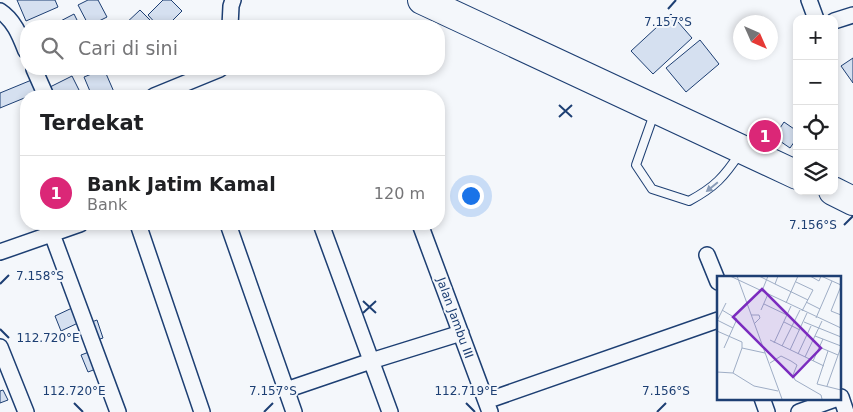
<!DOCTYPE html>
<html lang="id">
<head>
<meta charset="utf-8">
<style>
	:root { --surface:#fff; --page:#f6f6f6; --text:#202124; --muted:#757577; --line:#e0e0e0; --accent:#db2777 }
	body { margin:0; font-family:"DejaVu Sans",sans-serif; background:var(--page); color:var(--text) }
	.controls { position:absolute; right:15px; top:15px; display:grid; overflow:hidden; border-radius:10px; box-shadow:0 2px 8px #0003 }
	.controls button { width:45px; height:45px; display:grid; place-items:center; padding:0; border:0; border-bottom:1px solid var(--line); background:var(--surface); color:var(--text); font:25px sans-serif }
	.compass { position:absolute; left:733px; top:15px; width:45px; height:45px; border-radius:50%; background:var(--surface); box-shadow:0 2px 8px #0003; rotate:135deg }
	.you { position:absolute; left:470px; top:195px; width:18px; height:18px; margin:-12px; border:4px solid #fff; border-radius:50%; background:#1a73e8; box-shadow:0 0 0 8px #1a73e833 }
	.badge { display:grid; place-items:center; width:32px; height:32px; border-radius:50%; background:var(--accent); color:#fff; font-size:16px; font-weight:700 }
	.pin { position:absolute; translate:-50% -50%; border:2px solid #fff; box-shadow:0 1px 5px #0006 }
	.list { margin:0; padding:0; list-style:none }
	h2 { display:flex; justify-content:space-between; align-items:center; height:65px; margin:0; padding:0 20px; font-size:21px }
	h2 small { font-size:16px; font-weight:400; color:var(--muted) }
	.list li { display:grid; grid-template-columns:32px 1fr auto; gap:15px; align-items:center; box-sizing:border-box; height:75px; padding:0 20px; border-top:1px solid var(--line) }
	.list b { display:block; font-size:19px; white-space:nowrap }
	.list p { margin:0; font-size:16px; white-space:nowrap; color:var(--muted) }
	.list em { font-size:16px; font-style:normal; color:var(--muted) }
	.icon { flex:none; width:28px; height:28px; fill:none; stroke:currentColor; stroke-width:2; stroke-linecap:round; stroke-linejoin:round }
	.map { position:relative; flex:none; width:853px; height:412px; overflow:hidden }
	.search { position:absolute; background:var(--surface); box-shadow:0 2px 8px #0003; left:20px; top:20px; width:425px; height:55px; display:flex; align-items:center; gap:12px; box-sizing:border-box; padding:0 18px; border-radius:20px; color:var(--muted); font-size:19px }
	.panel { position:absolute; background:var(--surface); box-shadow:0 2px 8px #0003; left:20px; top:90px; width:425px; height:140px; border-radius:20px }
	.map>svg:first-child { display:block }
	.building { fill:#d5e0f0; stroke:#1d3f73 }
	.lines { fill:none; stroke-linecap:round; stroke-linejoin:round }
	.lane-casing { stroke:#1d3f73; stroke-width:10 }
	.street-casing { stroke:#1d3f73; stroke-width:18 }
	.highway-casing { stroke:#1d3f73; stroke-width:30 }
	.lane { stroke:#f4f7fb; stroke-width:8 }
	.street { stroke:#f4f7fb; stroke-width:15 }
	.highway { stroke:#f4f7fb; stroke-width:28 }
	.oneway { fill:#889bb7 }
	.ticks { fill:none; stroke:#1d3f73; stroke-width:2 }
	.labels { text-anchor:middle; stroke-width:4; stroke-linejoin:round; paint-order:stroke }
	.street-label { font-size:12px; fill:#1d3f73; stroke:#f4f7fb }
	.inset-road { fill:none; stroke:#9eadc5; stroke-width:1 }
	.view { fill:#7b2cbf; fill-opacity:0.15; stroke:#7b2cbf; stroke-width:2.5 }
	.inset-edge { fill:none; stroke:#1d3f73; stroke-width:2.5 }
	.ticks-label { font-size:12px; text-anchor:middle; fill:#1d3f73; stroke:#f4f7fb; stroke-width:4; stroke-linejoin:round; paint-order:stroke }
</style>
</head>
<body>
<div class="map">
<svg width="853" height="412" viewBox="0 0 853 412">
	<rect width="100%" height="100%" fill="#f4f7fb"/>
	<path class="building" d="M17 0H55L58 7 26 21Z
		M88 0H98L107 17 89 26 78 5Z
		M163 0H171L182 11 167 26H158L148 15Z
		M140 10 156 26H123Z
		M74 14 80 26H51Z
		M671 14 692 38 653 74 631 51Z
		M700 40 719 64 686 92 666 68Z
		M853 58V83L841 66Z
		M104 69 114 92 104 96H92L84 77Z
		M72 76 82 96H54L50 87Z
		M34 79 39 92 0 108V93Z
		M784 122 797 131V138L790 148 774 137Z
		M72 308 78 323 61 331 55 316Z
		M97 320 103 338 94 341 89 323Z
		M89 352 96 369 88 372 81 355Z
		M3 390 8 400 0 403V391Z"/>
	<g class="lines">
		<g class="lane-casing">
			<path id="lane" d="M654 114 636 165 652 189 689 201C715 187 724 177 740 153"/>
		</g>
		<g class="street-casing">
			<path id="street" d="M809 0 816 19
				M0 11C14 20 20 36 26 51
				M834 21 853 15
				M230 26 231 6 233 0
				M34 69 46 96
				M154 96 220 69
				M138 224 202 412
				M228 224 294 412
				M321 224 390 412
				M420 224 490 412
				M52 234 118 412
				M0 252 80 224
				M707 255 718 282
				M0 347 26 412
				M286 390 371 361 461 333
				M841 397 846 412
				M762 398 767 412
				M486 401 718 320
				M799 412 838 398"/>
		</g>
		<g class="highway-casing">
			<path id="highway" d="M422 0 797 175
				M833 191 853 201"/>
		</g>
		<use href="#lane" class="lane"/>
		<use href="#street" class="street"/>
		<use href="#highway" class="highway"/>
	</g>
	<defs><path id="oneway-solid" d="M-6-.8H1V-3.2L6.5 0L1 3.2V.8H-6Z" transform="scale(1.25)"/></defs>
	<use class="oneway" href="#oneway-solid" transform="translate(712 187) rotate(141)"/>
	<path class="ticks" d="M668 9 676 0M559 105 572 117M559 117 572 105M844 225 853 216M0 284 9 275M363 301 376 313M363 313 376 301M0 329 9 338M74 403 83 412M466 403 475 412M264 412 273 403M657 412 666 403"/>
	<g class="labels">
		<g class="street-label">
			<text transform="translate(455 318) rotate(70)" y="4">Jalan Jambu III</text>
		</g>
	</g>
	<g transform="translate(717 276)">
		<rect width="124" height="124" fill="#f4f7fb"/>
		<path class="inset-road" d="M13 0 124 52M20 0 65 123M42 0 58 8M61 0 58 8 91 24M93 0 102 5 104 0M104 0 124 9M79 6 96 14 85 35M124 10 114 35 124 39M45 15 51 0M89 26 103 33M69 27 81 0M47 28 70 39M5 34 20 43 7 72M44 34 51 18M34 39H42L43 42 37 48M99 42 115 5M0 44 16 52M0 45 9 27M67 46 83 54M87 46 124 61M0 55 25 66V72M98 60 124 70M53 64 107 90M57 67 74 30M65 70 83 34M102 71 121 79M73 74 90 37M111 75 100 108 124 114M81 78 94 50M88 81 105 45M96 85 106 63M53 87 64 80 74 85 80 89 76 99 78 104 104 119 105 123M0 96 16 97 37 110 61 115M16 97 25 72 48 77M110 110 124 71"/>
		<path class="view" d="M45 13 104 72 76 101 16 41Z"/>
		<rect width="124" height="124" class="inset-edge"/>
	</g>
	<g class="ticks-label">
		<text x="668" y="26">7.157°S</text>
		<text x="813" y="229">7.156°S</text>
		<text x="40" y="280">7.158°S</text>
		<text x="48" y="342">112.720°E</text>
		<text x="74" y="395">112.720°E</text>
		<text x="273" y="395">7.157°S</text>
		<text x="466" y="395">112.719°E</text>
		<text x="666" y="395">7.156°S</text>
	</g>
</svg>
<div class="controls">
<button>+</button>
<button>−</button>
<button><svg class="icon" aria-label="locate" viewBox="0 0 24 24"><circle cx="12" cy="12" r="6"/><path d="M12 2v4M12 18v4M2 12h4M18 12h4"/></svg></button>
<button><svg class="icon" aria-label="layers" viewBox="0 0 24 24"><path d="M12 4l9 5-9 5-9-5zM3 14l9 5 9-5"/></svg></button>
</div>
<svg class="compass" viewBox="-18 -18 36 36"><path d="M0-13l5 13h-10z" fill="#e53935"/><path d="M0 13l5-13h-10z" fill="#757577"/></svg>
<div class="you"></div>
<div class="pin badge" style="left:765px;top:136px">1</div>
<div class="search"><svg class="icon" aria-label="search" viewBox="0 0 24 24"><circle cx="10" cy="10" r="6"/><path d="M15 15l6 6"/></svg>Cari di sini</div>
<section class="panel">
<h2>Terdekat<small></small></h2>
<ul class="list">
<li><span class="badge">1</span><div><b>Bank Jatim Kamal</b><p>Bank</p></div><em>120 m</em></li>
</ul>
</section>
</div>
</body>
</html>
